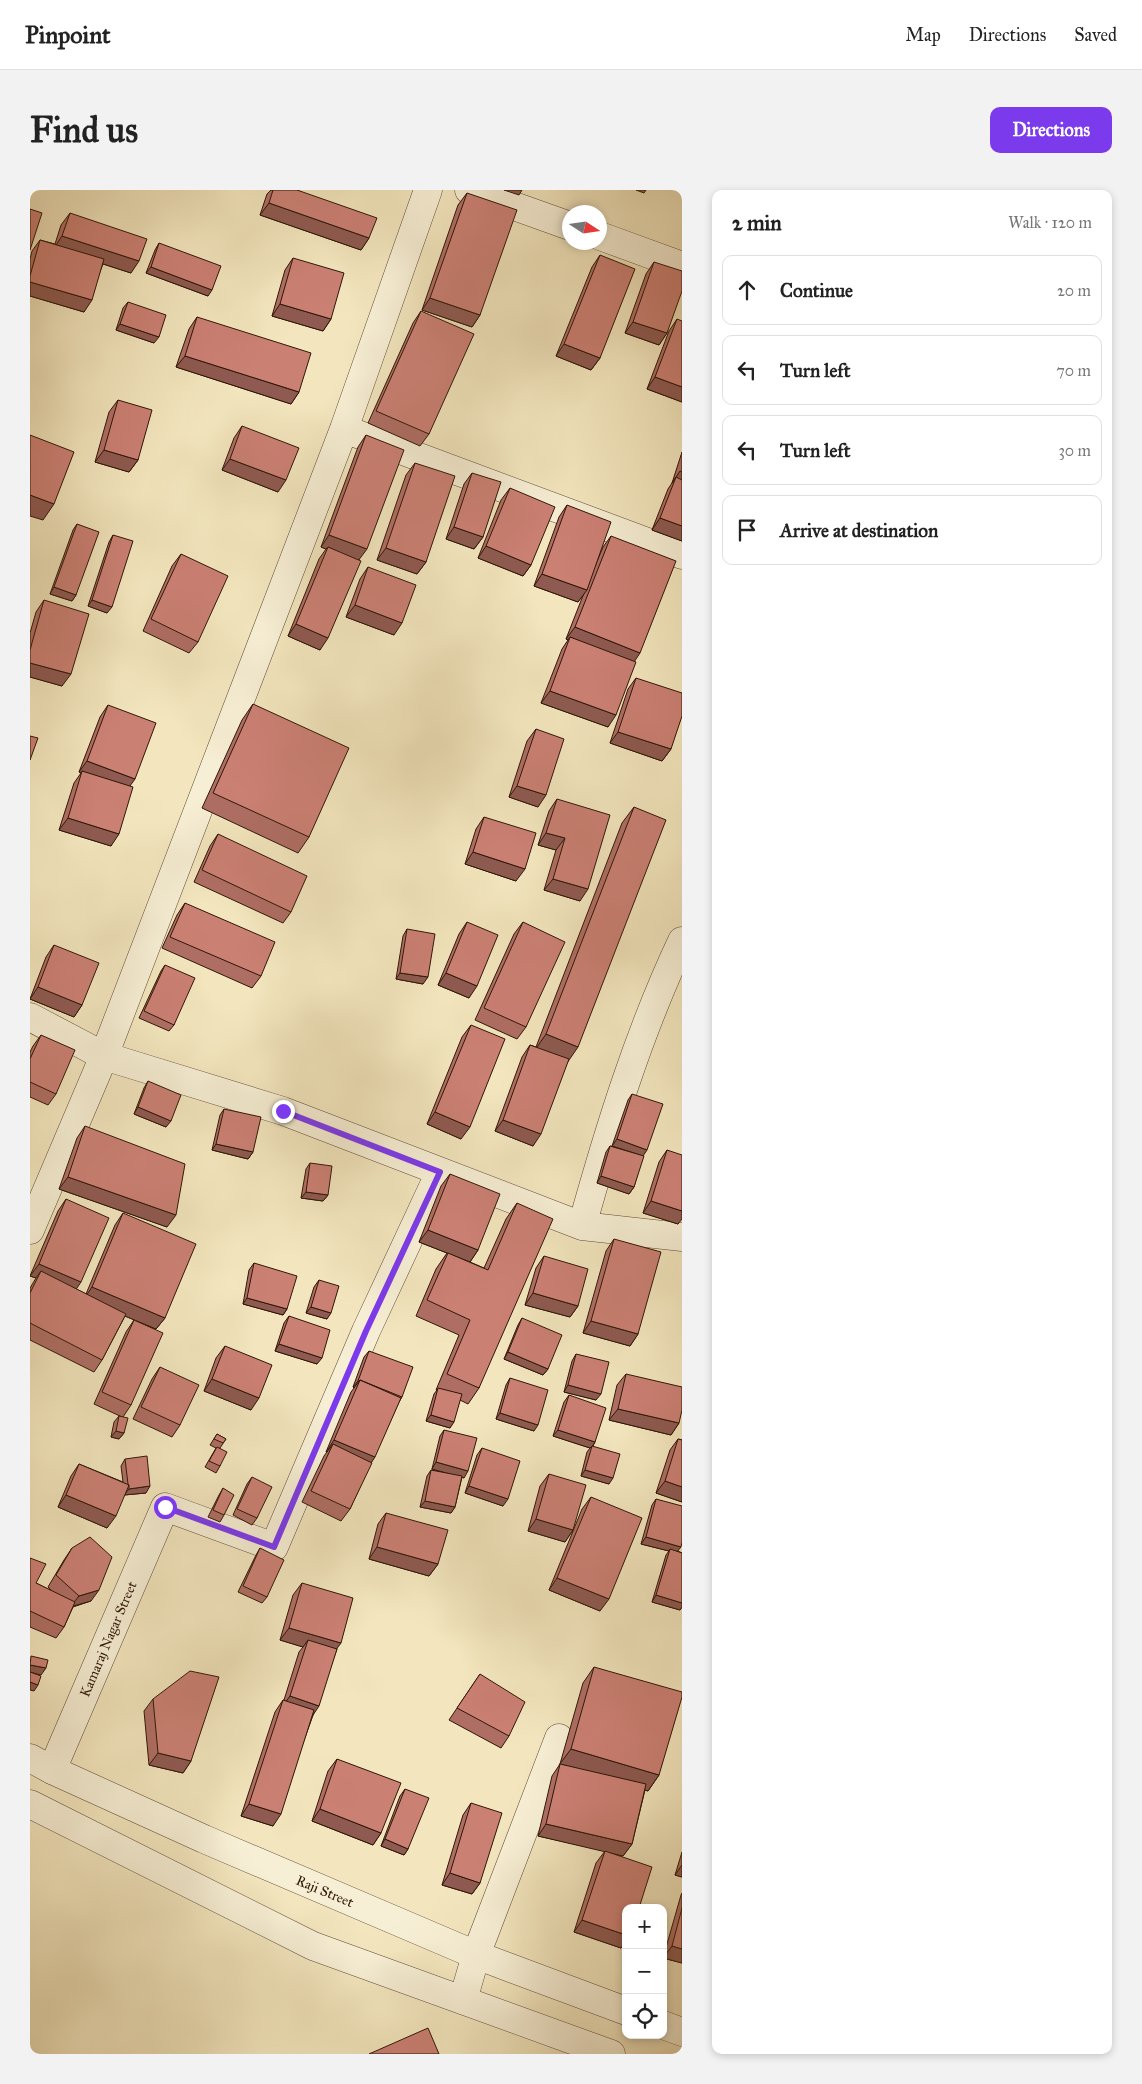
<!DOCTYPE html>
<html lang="en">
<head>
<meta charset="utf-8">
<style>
	:root { --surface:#fff; --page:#f2f2f2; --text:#222; --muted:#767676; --line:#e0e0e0; --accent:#7c3aed }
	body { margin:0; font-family:"IM FELL Great Primer",serif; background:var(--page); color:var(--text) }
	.controls { position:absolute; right:15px; bottom:15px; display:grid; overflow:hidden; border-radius:10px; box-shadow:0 2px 8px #0003 }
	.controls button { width:45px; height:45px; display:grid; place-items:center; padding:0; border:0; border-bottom:1px solid var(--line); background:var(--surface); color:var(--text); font:25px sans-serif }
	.compass { position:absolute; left:532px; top:15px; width:45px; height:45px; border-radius:50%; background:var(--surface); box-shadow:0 2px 8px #0003; rotate:102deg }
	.stop { position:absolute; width:15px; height:15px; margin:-11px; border:4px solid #7c3aed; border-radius:50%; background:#fff }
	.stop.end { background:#7c3aed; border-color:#fff; box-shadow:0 1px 5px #0008 }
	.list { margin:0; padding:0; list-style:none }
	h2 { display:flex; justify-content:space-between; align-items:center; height:65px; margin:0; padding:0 20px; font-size:21px }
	h2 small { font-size:16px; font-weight:400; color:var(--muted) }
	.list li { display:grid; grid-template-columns:32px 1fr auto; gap:15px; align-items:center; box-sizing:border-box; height:70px; margin:0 10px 10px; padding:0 10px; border:1px solid var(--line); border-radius:10px }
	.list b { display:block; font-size:19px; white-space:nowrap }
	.list em { font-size:16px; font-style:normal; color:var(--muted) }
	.icon { flex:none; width:28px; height:28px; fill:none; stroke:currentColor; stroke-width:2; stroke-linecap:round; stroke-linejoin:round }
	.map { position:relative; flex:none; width:652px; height:1864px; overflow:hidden; border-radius:10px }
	header { display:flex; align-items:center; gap:30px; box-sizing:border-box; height:70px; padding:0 25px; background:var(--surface); border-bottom:1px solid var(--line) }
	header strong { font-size:24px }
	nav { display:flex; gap:28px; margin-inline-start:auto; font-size:18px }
	.intro { display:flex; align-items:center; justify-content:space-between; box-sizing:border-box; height:120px; padding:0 30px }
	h1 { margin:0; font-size:35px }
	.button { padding:12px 22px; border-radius:10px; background:var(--accent); color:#fff; font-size:18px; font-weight:700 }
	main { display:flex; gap:30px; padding:0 30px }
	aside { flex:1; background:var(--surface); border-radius:10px; box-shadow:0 2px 8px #0003 }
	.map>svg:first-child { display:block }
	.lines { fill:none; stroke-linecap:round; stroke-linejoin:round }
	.minor-casing { stroke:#5f4a35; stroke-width:29 }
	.tertiary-casing { stroke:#5f4a35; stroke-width:29 }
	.minor { stroke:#f7efd5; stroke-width:28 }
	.tertiary { stroke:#f7efd5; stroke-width:28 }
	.wall { fill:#af6e64; stroke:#2e1607 }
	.shaded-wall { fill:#8e5a51; stroke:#2e1607 }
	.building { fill:#cb8074; stroke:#2e1607 }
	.route { stroke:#7c3aed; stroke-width:6 }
	.labels { text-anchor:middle; stroke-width:4; stroke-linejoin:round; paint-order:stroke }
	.street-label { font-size:14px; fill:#2e1607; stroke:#f7efd5 }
</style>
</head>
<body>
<header>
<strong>Pinpoint</strong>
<nav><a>Map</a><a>Directions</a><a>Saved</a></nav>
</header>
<div class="intro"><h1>Find us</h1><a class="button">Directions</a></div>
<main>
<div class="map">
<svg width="652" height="1864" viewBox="0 0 652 1864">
	<rect width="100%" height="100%" fill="#f3e6be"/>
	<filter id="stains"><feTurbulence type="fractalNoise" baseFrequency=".004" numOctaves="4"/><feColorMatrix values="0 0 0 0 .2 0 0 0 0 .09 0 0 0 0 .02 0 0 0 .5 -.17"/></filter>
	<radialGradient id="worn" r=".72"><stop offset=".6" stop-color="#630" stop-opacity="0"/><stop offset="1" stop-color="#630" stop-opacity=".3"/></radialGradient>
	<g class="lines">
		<g class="minor-casing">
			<path id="minor" d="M439 0 540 36
				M570 46 652 76
				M314 239 652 365
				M0 827 74 866 253 921 552 1036 652 1047
				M552 1036C579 939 609 842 652 751
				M0 1040 74 866 314 239 398 0
				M22 1580 135 1317 244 1357 336 1141 410 982
				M433 1810 446 1765 529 1548"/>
		</g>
		<g class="tertiary-casing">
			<path id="tertiary" d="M0 1568 22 1580 174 1649 446 1765 596 1821
				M0 1614 283 1756 581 1864
				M633 1835 652 1842"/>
		</g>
		<use href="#minor" class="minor"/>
		<use href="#tertiary" class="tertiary"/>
	</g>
	<path class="wall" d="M241 0H267L339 48 331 60 230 25 237 4Z
		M437 3 450 125 442 137 392 120 428 15Z
		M40 23 101 83 73 74 54 122 0 106V69L2 61 10 50 25 54 31 35Z
		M129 53 178 106 116 83 125 60Z
		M570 65V168L561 180 526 166 562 77Z
		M263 68 301 129 293 141 242 126 255 80Z
		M624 72 637 143 629 155 595 143 616 84Z
		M98 112 124 153 86 140 93 118Z
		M391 121 399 244 390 256 338 233 383 133Z
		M167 127 269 202 261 214 146 177 159 139Z
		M647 129 652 212 617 199 639 141Z
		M88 210 108 270 99 282 65 272 79 222Z
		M212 236 248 302 192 280 204 248Z
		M336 245 329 370 290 460 258 446 289 369 296 359 291 357 328 257Z
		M652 262V351L622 340 638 299 642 293Z
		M385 273 396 372 387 384 347 370 376 285Z
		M442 283 453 347 444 359 416 349 434 294Z
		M480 298 501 375 493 386 448 368 471 310Z
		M537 315 565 376 573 357 581 346 604 472 578 537 511 513 532 459 538 450 536 449 554 403 548 412 504 396 529 327Z
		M47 334 46 405 42 411 20 404 43 340Z
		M83 345 77 423 58 416 79 352Z
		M151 364 168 452 159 463 113 441 142 376Z
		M338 377 364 445 316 427 330 389Z
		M14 410 32 496 0 487V443L6 422Z
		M606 488 641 559 632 571 580 553 598 499Z
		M223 514 279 647 268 663 172 618 212 530Z
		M78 515 100 596 81 656 29 640 44 593 51 583 49 582 70 527Z
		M506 539 508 617 479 607 497 551Z
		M527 609 550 711 514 700 526 660 508 655 519 621Z
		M604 617 538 871 503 956 465 941 492 867 500 855 506 857 592 633Z
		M454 627 486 691 435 674 446 639Z
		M188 644 261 722 253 733 164 692 180 656Z
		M155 713 231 786 222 798 132 758 147 725Z
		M437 732 439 808 408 795 429 744Z
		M493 732 496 837 487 849 445 830 484 744Z
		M377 739 393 794 366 789 373 746Z
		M24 755 52 815 44 827 0 809 16 767Z
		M135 775 144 835 139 841 109 828 131 781Z
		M441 835 431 949 397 934 432 847Z
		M11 845 26 904 18 915 0 907V862L3 856Z
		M118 891 136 937 104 924 114 898Z
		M602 904 613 966 604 997 599 1004 567 993 576 962 580 956 605 964 582 956 598 910Z
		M194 919 223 962 218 969 182 960 190 925Z
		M55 936 137 1037 29 999 47 948Z
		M637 960 648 1034 613 1023 629 972Z
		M280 973 298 1005 293 1011 271 1008 276 979Z
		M420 984 448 1060 440 1072 454 1078 476 1029 487 1013 449 1198 438 1214 430 1210 420 1238 396 1231 404 1204 407 1200H406L429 1145 386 1126 406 1079 417 1063 389 1052 411 996Z
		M36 1009 46 1099 56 1104 85 1035 93 1023 135 1128 126 1139 95 1126 72 1170 64 1182 0 1150V1098L6 1088 0 1086 28 1021Z
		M584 1049 608 1144 600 1156 553 1143 576 1061Z
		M514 1066 548 1116 540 1127 495 1115 506 1078Z
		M224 1073 257 1119 253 1125 213 1114 219 1080Z
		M289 1090 297 1129 276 1123 284 1097Z
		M259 1126 287 1174 245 1161 254 1133Z
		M492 1128 518 1179 513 1185 474 1169 488 1135Z
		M104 1130 101 1215 93 1227 94 1243 89 1249 81 1247 84 1232 89 1226 92 1227 64 1214 96 1142Z
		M195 1156 221 1220 174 1201 186 1168Z
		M339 1161 372 1207 369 1212 320 1319 311 1331 272 1312 294 1266 297 1262H296L321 1202 324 1198 323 1197 334 1167Z
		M546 1164 566 1210 534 1202 542 1171Z
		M130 1177 150 1235 142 1247 103 1229 122 1189Z
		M596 1184 649 1233 641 1245 579 1230 587 1195Z
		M480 1188 504 1241 466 1229 476 1195Z
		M539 1205 565 1252 563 1256 579 1294 551 1286 557 1262 560 1258 523 1246 534 1212Z
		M414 1240 434 1288 432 1287 425 1317 421 1323 390 1317 397 1286 401 1280 416 1283 402 1279 410 1246Z
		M187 1244 196 1249 190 1258V1276L186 1283 175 1277 186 1258 180 1255Z
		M648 1249 652 1250V1312L626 1303 640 1260Z
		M452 1258 473 1316 435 1303 447 1265Z
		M95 1269 116 1303 94 1305 77 1338 28 1317 41 1286 49 1274 93 1292 91 1276Z
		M519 1284 543 1340 535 1352 498 1341 510 1296Z
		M222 1287 227 1328 222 1335 203 1325 217 1294Z
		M193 1298 194 1325 190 1332 178 1327 189 1305Z
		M561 1307 570 1421 519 1400 552 1319Z
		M626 1309 648 1361 652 1363V1417L650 1420 622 1412 636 1365 639 1361 611 1354 622 1315Z
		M356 1323 408 1374 399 1386 339 1369 348 1334Z
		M42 1358 61 1411 43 1417 34 1437 26 1448 0 1437V1368L6 1393 22 1401 18 1397 34 1370Z
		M230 1358 237 1407 232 1413 208 1402 226 1365Z
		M272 1393 307 1459 243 1636 211 1626 245 1522 253 1510H254L269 1462 273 1457 250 1450 263 1405Z
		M564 1477 629 1585 618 1601 615 1600 602 1654 593 1666 575 1661 596 1718V1751L591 1758 544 1742 566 1673 575 1661 508 1646 522 1586 530 1574 553 1493Z
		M450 1484 479 1546 471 1558 419 1530Z
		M123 1509 161 1571 153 1583 119 1575 114 1521Z
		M307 1569 351 1643 343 1655 282 1631 298 1581Z
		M375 1599 378 1659 374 1665 351 1656 370 1606Z
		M441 1613 450 1693 442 1704 412 1695 433 1625Z
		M652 1662V1687L645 1685Z
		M652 1703V1773L633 1768 651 1705Z"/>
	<path class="shaded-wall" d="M474 0H492L489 5Z
		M606 0H616L614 3Z
		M239 13 339 48 331 60 230 25Z
		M32 46 109 71 101 83 24 58Z
		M121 77 182 100 178 106 116 83Z
		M0 92 62 110 54 122 0 106Z
		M400 108 450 125 442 137 392 120Z
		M250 114 301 129 293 141 242 126Z
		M603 132 637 143 629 155 595 143Z
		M90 134 129 147 124 153 86 140Z
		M534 154 570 168 561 180 526 166Z
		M155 166 269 202 261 214 146 177Z
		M625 187 652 197V212L617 199Z
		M74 260 108 270 99 282 65 272Z
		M200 269 256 290 248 302 192 280Z
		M650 281 652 282V297L646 287 642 293Z
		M0 305 24 314 13 330 0 326Z
		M630 328 652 336V351L622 340Z
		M424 337 453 347 444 359 416 349Z
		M299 345 337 359 328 371 298 357 296 359 291 357Z
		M456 356 501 375 493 386 448 368Z
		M356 358 396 372 387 384 347 370Z
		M512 384 557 400 548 412 504 396Z
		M24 397 46 405 42 411 20 404Z
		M62 410 82 417 77 423 58 416Z
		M325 415 372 433 364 445 316 427Z
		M266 434 298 448 290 460 258 446Z
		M545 437 610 463 602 475 540 447 538 450 536 449Z
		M0 473 41 484 32 496 0 487Z
		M520 501 586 525 578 537 511 513Z
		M588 542 641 559 632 571 580 553Z
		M57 571 105 589 97 600 52 581 51 583 49 582Z
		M487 596 516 605 508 617 479 607Z
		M38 628 89 644 81 656 29 640Z
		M516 643 535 648 526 660 508 655Z
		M443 662 495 679 486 691 435 674Z
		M523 689 558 699 550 711 514 700Z
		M370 783 398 787 393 794 366 789Z
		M416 783 447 796 439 808 408 795Z
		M8 797 52 815 44 827 0 809Z
		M516 844 548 857 537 873 505 860Z
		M108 917 141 931 136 937 104 924Z
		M405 922 440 937 431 949 397 934Z
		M473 930 511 944 503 956 465 941Z
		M587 949 617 960 613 966 582 956Z
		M186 954 223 962 218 969 182 960Z
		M571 986 604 997 599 1004 567 993Z
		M38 987 146 1025 137 1037 29 999Z
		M276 1002 298 1005 293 1011 271 1008Z
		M621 1011 652 1021V1029L648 1034 613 1023Z
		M398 1040 448 1060 440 1072 389 1052Z
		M9 1074 51 1092 43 1104 11 1081 6 1088 0 1086Z
		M62 1097 135 1128 126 1139 54 1109Z
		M503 1103 548 1116 540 1127 495 1115Z
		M217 1108 257 1119 253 1125 213 1114Z
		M281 1117 301 1123 297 1129 276 1123Z
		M561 1131 608 1144 600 1156 553 1143Z
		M249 1154 292 1168 287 1174 245 1161Z
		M478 1162 518 1179 513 1185 474 1169Z
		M182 1189 229 1208 221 1220 174 1201Z
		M328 1191H329L324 1198 323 1197Z
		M538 1195 571 1204 566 1210 534 1202Z
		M588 1219 649 1233 641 1245 579 1230Z
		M470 1223 508 1235 504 1241 466 1229Z
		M401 1225 424 1232 420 1238 396 1231Z
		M528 1240 565 1252 561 1258 562 1256 560 1258 523 1246Z
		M86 1241 94 1243 89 1249 81 1247Z
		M304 1250 345 1267 337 1279 303 1254 297 1262H296Z
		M406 1272 438 1281 434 1288 402 1279Z
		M555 1280 583 1288 579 1294 551 1286Z
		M635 1291 652 1297V1312L626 1303Z
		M120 1296 116 1303 94 1305 99 1299Z
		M439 1296 478 1309 473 1316 435 1303Z
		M36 1305 86 1326 77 1338 28 1317Z
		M395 1311 425 1317 421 1323 390 1317Z
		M506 1329 543 1340 535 1352 498 1341Z
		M616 1347 651 1357 646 1363 640 1359 639 1361 611 1354Z
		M347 1357 408 1374 399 1386 339 1369Z
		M527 1388 579 1409 570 1421 519 1400Z
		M69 1400 61 1411 40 1417 49 1406Z
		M626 1405 652 1413V1417L650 1420 622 1412Z
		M259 1438 311 1453 302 1465 278 1450 273 1457 250 1450Z
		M0 1475 16 1478 11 1485 0 1482Z
		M0 1492 8 1495 4 1501 0 1500Z
		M260 1506 289 1516 281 1528 251 1518Z
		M541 1559 629 1585 618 1601 529 1575Z
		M128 1563 161 1571 153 1583 119 1575Z
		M219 1614 251 1624 243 1636 211 1626Z
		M290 1619 351 1643 343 1655 282 1631Z
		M516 1634 602 1654 593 1666 508 1646Z
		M355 1649 378 1659 374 1665 351 1656Z
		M652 1675V1687L645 1685Z
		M420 1683 450 1693 442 1704 412 1695Z
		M552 1730 596 1745V1751L591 1758 544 1742Z
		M642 1756 652 1759V1773L633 1768Z"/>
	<path class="building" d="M243 0H267L347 28 339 48 239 13Z
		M437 3 487 20 450 125 400 108Z
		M0 19 12 23 0 60Z
		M40 23 117 49 109 71 32 46Z
		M10 50 74 69 62 110 0 92V86Z
		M129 53 191 76 182 100 121 77Z
		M570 65 605 79 570 168 534 154Z
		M263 68 314 83 301 129 250 114Z
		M624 72 652 81V101L637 143 603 132Z
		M98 112 136 125 129 147 90 134Z
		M391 121 444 144 399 244 346 221Z
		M167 127 281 163 269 202 155 166Z
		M647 129 652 131V197L625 187Z
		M88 210 122 220 108 270 74 260Z
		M212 236 269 258 256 290 200 269Z
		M0 245 44 262 24 314 0 305Z
		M336 245 374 260 337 359 299 345Z
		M385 273 425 286 396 372 356 358Z
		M442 283 471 292 453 347 424 337Z
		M646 287 652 290V336L630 328Z
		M480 298 525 317 501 375 456 356Z
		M537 315 581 332 557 400 512 384Z
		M47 334 69 342 46 405 24 397Z
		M83 345 103 351 82 417 62 410Z
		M581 346 646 371 610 463 545 437Z
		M298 357 331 371 298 448 266 434Z
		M151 364 198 386 168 452 121 429Z
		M338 377 386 395 372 433 325 415Z
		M14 410 59 424 41 484 0 473V460Z
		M540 447 606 472 586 525 520 501Z
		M606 488 652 503V526L641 559 588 542Z
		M223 514 319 558 279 647 183 603Z
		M78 515 126 533 105 589 57 571Z
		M506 539 534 549 516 605 487 596Z
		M0 546 8 548 0 570Z
		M52 581 103 597 89 644 38 628Z
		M527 609 580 625 558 699 523 689 535 648 516 643Z
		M604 617 636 630 548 857 516 844Z
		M454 627 506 643 495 679 443 662Z
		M188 644 277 686 261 722 172 680Z
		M155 713 245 752 231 786 140 747Z
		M437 732 468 745 447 796 416 783Z
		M493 732 535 752 496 837 454 818Z
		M377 739 405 744 398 787 370 783Z
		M24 755 69 773 52 815 8 797Z
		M135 775 165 788 144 835 114 821Z
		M441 835 475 849 440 937 405 922Z
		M11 845 45 860 26 904 0 892V869Z
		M500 855 539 869 511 944 473 930Z
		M118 891 151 905 141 931 108 917Z
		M602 904 633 914 617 960 587 949Z
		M194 919 231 927 223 962 186 954Z
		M55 936 155 974 146 1025 38 987Z
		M580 956 614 966 604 997 571 986Z
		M637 960 652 965V1021L621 1011Z
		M280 973 302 976 298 1005 276 1002Z
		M420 984 470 1004 448 1060 398 1040Z
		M36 1009 79 1028 51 1092 9 1074Z
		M487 1013 523 1029 449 1198 417 1184 440 1130 397 1110 418 1063 458 1080Z
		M93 1023 166 1054 135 1128 62 1097Z
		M584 1049 631 1062 608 1144 561 1131Z
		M514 1066 558 1079 548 1116 503 1103Z
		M224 1073 267 1086 257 1119 217 1108Z
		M11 1081 96 1124 72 1170 0 1133V1103Z
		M289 1090 309 1096 301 1123 281 1117Z
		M259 1126 300 1140 292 1168 249 1154Z
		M492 1128 532 1145 518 1179 478 1162Z
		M104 1130 133 1143 101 1215 72 1202Z
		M195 1156 242 1175 229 1208 182 1189Z
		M339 1161 383 1177 372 1207 330 1190 329 1191H328Z
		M546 1164 579 1172 571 1204 538 1195Z
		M130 1177 169 1195 150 1235 111 1217Z
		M596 1184 652 1197V1220L649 1233 588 1219Z
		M480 1188 518 1200 508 1235 470 1223Z
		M330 1190 371 1208 345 1267 304 1250Z
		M408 1198 432 1204 424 1232 401 1225Z
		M539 1205 576 1218 565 1252 528 1240Z
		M89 1226 98 1228 94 1243 86 1241Z
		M414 1240 447 1248 438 1281 406 1272Z
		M187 1244 196 1249 193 1253 184 1249Z
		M648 1249 652 1250V1297L635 1291Z
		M303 1254 342 1273 320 1319 281 1301Z
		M562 1256 590 1264 583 1288 555 1280Z
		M187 1257 197 1262 190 1276 179 1271Z
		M452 1258 490 1271 478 1309 439 1296Z
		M117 1266 120 1296 99 1299V1295L98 1294 95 1269Z
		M49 1274 99 1295 86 1326 36 1305Z
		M401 1280 432 1286 425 1317 395 1311Z
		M519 1284 556 1295 543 1340 506 1329Z
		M222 1287 242 1297 227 1328 207 1319Z
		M193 1298 204 1305 194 1325 183 1320Z
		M561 1307 612 1328 579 1409 527 1388Z
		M626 1309 652 1316V1352L651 1357 616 1347Z
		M356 1323 418 1340 408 1374 347 1357Z
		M60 1347 82 1367 69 1400 49 1406 26 1385 42 1358Z
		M230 1358 254 1370 237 1407 213 1396Z
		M640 1359 652 1363V1413L626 1405Z
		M0 1368 16 1374 6 1393 45 1412 34 1437 0 1421Z
		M272 1393 323 1408 311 1453 259 1438Z
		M278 1450 307 1459 289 1516 260 1506Z
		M1 1466 18 1470 16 1478 0 1475Z
		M564 1477 652 1502V1507L629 1585 541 1559Z
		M160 1481 189 1487 161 1571 128 1563 123 1509Z
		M0 1482 11 1486 8 1495 0 1492Z
		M450 1484 495 1512 479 1546 427 1518Z
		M253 1510 284 1520 251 1624 219 1614Z
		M307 1569 371 1593 351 1643 290 1619Z
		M530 1574 616 1594 602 1654 516 1634Z
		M375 1599 399 1608 378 1659 355 1649Z
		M441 1613 472 1623 450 1693 420 1683Z
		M575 1661 622 1677 609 1718H596V1745L552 1730Z
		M652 1718V1759L642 1756Z
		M398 1838 409 1864H339Z"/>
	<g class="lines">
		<path class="route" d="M135 1317 244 1357 336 1141 410 982 253 921"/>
	</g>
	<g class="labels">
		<g class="street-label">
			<text transform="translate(78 1449) rotate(-67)" y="5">Kamaraj Nagar Street</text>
			<text transform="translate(295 1701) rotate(23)" y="5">Raji Street</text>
		</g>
	</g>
	<rect width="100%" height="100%" filter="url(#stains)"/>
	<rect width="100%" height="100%" fill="url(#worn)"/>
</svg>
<div class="controls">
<button>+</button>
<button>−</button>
<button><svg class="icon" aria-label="locate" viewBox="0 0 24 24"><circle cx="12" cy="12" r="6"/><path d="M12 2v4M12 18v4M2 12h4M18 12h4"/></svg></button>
</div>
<svg class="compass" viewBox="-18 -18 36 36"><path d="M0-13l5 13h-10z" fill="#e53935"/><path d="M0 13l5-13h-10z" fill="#767676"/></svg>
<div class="stop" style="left:135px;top:1317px"></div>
<div class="stop end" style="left:253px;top:921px"></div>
</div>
<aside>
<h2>2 min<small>Walk · 120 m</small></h2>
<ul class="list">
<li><svg class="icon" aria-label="ahead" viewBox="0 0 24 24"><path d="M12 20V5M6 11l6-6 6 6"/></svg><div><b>Continue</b></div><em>20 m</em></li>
<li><svg class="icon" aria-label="left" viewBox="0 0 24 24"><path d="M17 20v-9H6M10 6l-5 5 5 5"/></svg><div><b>Turn left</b></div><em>70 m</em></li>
<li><svg class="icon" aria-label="left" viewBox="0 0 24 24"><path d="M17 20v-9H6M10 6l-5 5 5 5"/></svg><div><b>Turn left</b></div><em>30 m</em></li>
<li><svg class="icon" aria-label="arrive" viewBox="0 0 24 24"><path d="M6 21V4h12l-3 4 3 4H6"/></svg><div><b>Arrive at destination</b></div></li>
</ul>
</aside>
</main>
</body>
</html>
